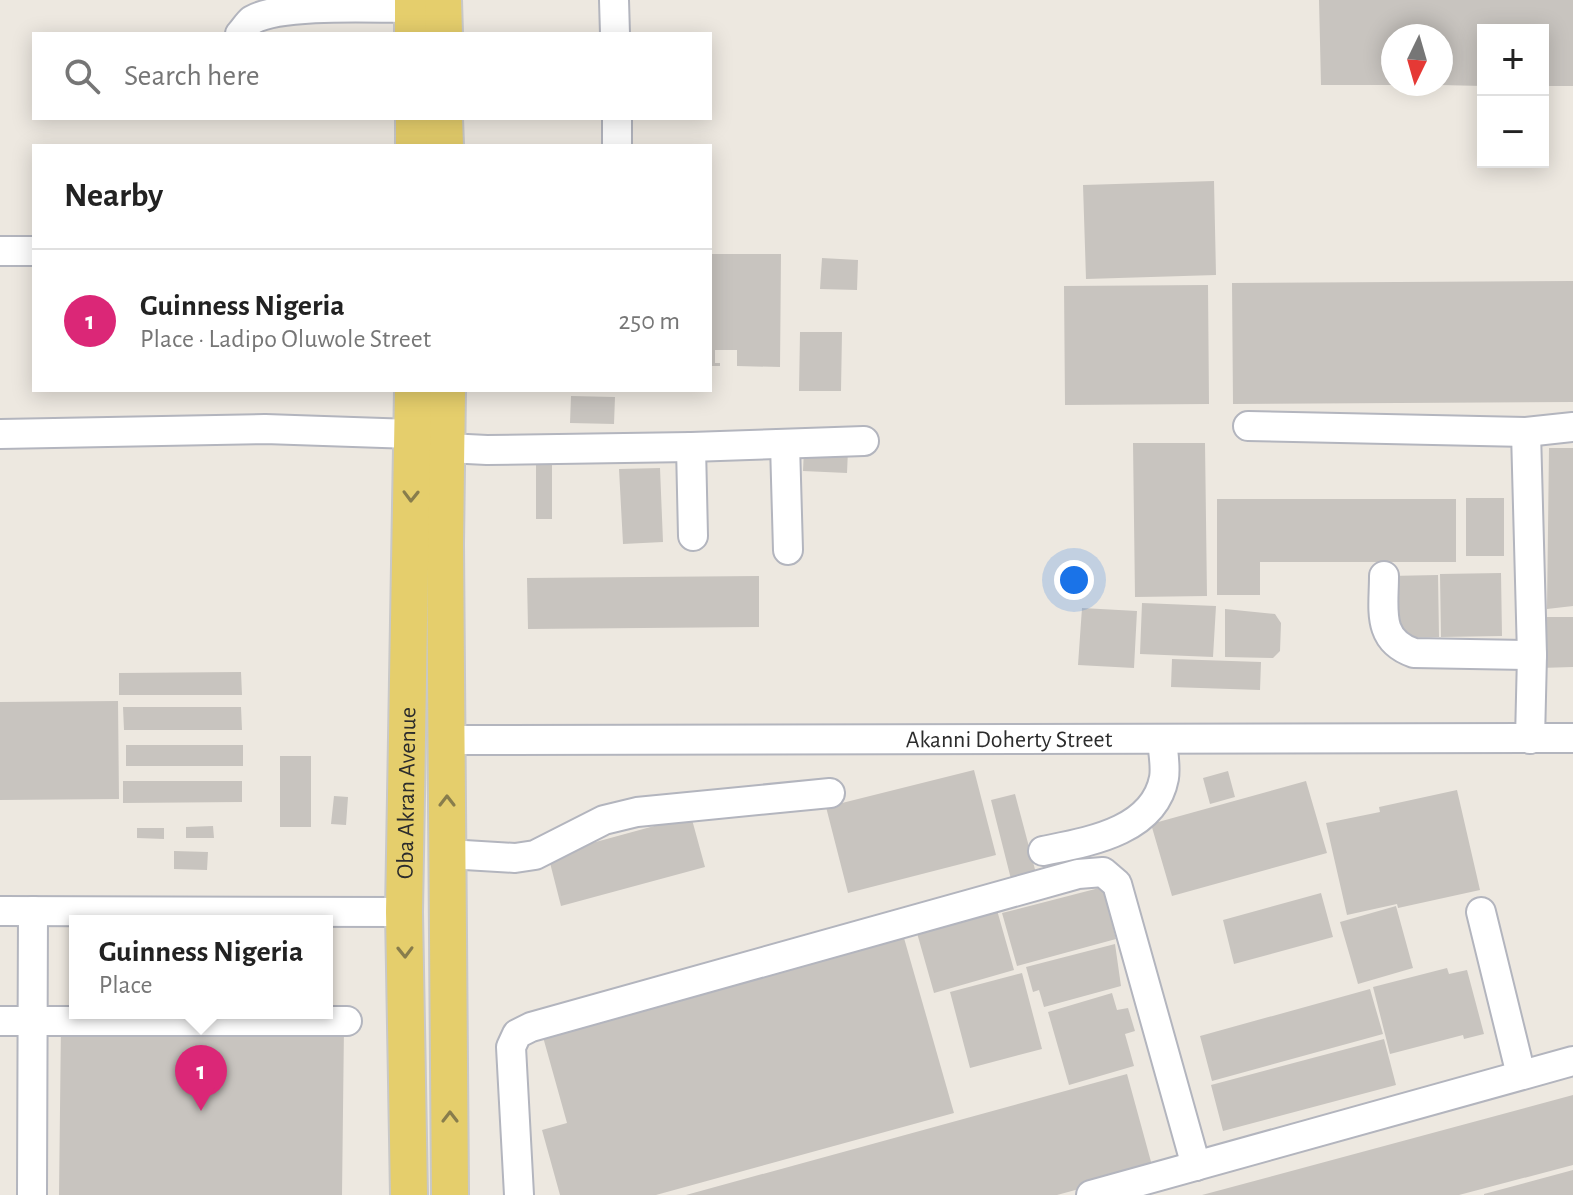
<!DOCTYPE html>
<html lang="en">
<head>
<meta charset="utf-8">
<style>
	:root { --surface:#fff; --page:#f2f2f2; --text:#222; --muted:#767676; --line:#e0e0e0; --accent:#db2777 }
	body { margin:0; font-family:"Alegreya Sans",sans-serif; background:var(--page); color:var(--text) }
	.controls { position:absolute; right:24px; top:24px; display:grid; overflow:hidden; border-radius:0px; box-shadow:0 4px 20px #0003 }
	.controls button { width:72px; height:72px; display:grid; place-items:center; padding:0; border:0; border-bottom:2px solid var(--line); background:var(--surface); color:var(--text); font:40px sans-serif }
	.compass { position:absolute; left:1381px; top:24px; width:72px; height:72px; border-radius:50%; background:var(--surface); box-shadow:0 4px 20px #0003; rotate:185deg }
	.you { position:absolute; left:1074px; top:580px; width:28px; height:28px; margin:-20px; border:6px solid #fff; border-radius:50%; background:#1a73e8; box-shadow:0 0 0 12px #1a73e833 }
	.badge { display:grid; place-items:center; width:52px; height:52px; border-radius:50%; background:var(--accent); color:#fff; font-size:26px; font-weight:700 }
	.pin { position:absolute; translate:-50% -66px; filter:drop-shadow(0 2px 4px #0008) }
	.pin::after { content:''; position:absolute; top:42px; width:28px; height:24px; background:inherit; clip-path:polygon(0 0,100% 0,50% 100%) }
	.popup { position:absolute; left:69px; top:915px; width:264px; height:104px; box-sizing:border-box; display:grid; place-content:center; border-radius:0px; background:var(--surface); filter:drop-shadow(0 2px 6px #0005); font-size:26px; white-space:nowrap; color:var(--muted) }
	.popup b { font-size:30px; color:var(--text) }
	.popup::after { content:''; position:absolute; left:50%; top:100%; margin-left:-16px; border:16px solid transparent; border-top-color:var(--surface) }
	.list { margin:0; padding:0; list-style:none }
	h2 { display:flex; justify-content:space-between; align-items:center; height:104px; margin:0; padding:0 32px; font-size:34px }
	h2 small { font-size:26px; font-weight:400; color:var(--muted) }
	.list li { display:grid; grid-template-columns:52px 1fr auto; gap:24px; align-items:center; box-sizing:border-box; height:144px; padding:0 32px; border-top:2px solid var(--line) }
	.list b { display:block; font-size:30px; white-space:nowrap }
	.list p { margin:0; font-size:26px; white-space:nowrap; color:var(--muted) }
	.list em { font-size:26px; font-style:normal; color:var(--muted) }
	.icon { flex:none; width:44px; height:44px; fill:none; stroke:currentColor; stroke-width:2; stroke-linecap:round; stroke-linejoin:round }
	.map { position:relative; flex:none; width:1573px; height:1195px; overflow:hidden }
	.search { position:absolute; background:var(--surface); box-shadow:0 4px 20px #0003; left:32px; top:32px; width:680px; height:88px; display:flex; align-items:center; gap:20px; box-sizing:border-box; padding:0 28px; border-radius:0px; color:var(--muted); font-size:30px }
	.panel { position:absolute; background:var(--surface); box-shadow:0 4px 20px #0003; left:32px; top:144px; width:680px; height:248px; border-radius:0px }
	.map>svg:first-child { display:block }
	.building { fill:#c8c4bf }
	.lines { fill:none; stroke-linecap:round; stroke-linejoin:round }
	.minor-casing { stroke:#b3b5be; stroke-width:32 }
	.major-casing { stroke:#c8c8c8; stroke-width:40 }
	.minor { stroke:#fff; stroke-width:28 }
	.major { stroke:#e5ce6c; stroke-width:36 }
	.oneway { stroke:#887d4c }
	.labels { text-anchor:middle; stroke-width:7; stroke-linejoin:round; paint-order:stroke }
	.street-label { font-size:24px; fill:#2c2c2c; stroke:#fff }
</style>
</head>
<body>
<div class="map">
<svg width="1573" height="1195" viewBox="0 0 1573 1195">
	<rect width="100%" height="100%" fill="#ede8e0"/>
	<path class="building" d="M1319 0H1573V86H1543V30H1483V86L1441 85V36H1393V85H1321Z
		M1214 181 1216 275 1086 279 1083 185Z
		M710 254H781L780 367 737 366V350H715V363H720V366H710Z
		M822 258 858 260 857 290 820 289Z
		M1573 281V402L1233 404 1232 283Z
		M1208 285 1209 404 1065 405 1064 286Z
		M800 332H842L841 391H799Z
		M571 396 615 397 614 424 570 423Z
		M1133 443H1205L1207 596 1135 597Z
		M804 448 848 450 847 473 803 471Z
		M1549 448H1573V606L1547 609Z
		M536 460H552V519H536Z
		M660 468 663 542 623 544 619 469Z
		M1466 498H1504V556H1466Z
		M1217 499H1456V562H1260V595H1217Z
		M1501 573 1502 636 1441 637 1440 574Z
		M1438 575 1439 637 1390 638 1389 576Z
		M759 576V627L528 629 527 578Z
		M1142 603 1216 606 1213 657 1140 654Z
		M1082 608 1137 611 1134 668 1078 665Z
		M1225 609 1275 614 1281 623 1280 651 1273 658 1225 657Z
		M1539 617H1573V667L1539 668Z
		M1172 659 1261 662 1260 690 1171 687Z
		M241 672 242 695H119V673Z
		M118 701 119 799 0 800V702Z
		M123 707H241L242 730H124Z
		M126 745H243V766H126Z
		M280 756H311V827H280Z
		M974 770 996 855 848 893 826 807Z
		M1228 771 1235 797 1210 804 1203 778Z
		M123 781H242V802L123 803Z
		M1306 781 1327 853 1172 896 1151 824Z
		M1457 790 1480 890 1398 908 1397 904 1347 915 1326 823 1380 812 1379 807Z
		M1015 794 1037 877 1012 883 991 800Z
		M334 796 348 797 346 825 331 824Z
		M691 816 705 867 561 906 548 855Z
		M213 826 214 838H186V827Z
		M137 828H164V839L137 838Z
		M174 851 208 852 207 870 174 869Z
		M1103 887 1116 939 1017 966 1002 913Z
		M1321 893 1333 937 1234 964 1223 920Z
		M995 903 1014 970 934 993 915 926Z
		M1396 906 1413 968 1358 984 1340 922Z
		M904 938 954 1113 656 1195H560L542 1130 567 1123 543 1037Z
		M1115 944 1121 986 1044 1007 1039 990 1033 992 1026 967Z
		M1447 968 1449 974 1467 970 1484 1034 1464 1039 1463 1035 1390 1054 1373 987Z
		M1022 973 1042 1049 970 1068 950 992Z
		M1370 989 1383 1034 1212 1081 1200 1036Z
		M1112 993 1117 1010 1128 1008 1135 1031 1125 1034 1134 1066 1069 1085 1048 1012Z
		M61 1023 344 1026 342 1195H59Z
		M1384 1039 1396 1085 1223 1131 1211 1085Z
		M1127 1074 1153 1169 1057 1195H686Z
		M1573 1095V1165L1459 1195H1202Z
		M1573 1170V1195H1484V1194Z"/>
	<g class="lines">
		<g class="minor-casing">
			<g id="minor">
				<path d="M614 0 615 34"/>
				<path d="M240 34C244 30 248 23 252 20 281 3 377 8 413 8"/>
				<path d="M617 118V146"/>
				<path d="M0 251H34"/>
				<path d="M1248 426 1526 432 1573 427"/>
				<path d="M1526 432 1532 655 1530 739"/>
				<path d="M0 434 265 429 412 434"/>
				<path d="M785 444 788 550"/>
				<path d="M691 447 693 536"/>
				<path d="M447 448 487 450 691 447 864 441"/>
				<path d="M1384 576C1384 609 1376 640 1414 653L1532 655"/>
				<path id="s1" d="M447 740 1573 738"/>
				<path d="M1043 851C1087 842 1154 832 1164 778 1166 766 1163 752 1162 740"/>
				<path d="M448 854 515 858 535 855 604 820 637 812 830 793"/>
				<path d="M0 911 404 912"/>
				<path d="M1481 912 1521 1075"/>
				<path d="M0 1021H347"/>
				<path d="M32 1195 33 911"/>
				<path d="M519 1195 511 1047 517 1034 531 1027 1078 874 1103 872 1117 884 1196 1166"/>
				<path d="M1091 1195 1573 1061"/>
			</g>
		</g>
		<g class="major-casing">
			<g id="major">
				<path d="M413 0V34"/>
				<path d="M443 0 444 34"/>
				<path d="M414 118V146"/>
				<path d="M444 118 445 146"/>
				<path d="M447 390 445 544 450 1195"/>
				<path id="s2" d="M409 1195 404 912 413 390"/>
			</g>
		</g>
		<use href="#minor" class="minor"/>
		<use href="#major" class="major"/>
	</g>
	<defs><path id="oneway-chevron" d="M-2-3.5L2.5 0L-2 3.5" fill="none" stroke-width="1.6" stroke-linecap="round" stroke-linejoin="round" transform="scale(2)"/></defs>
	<g class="oneway">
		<use href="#oneway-chevron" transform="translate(411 496) rotate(91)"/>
		<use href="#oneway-chevron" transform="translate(447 801) rotate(-90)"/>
		<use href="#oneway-chevron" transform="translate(405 952) rotate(89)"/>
		<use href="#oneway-chevron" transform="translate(450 1117) rotate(-90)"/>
	</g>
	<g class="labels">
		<g class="street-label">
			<text dy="8" stroke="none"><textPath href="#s1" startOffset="562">Akanni Doherty Street</textPath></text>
			<text dy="8" stroke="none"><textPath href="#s2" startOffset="402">Oba Akran Avenue</textPath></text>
		</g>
	</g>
</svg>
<div class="controls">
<button>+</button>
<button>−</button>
</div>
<svg class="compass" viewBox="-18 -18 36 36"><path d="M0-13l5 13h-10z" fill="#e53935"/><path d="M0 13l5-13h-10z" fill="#767676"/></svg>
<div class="you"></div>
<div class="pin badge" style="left:201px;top:1111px">1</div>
<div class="popup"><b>Guinness Nigeria</b>Place</div>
<div class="search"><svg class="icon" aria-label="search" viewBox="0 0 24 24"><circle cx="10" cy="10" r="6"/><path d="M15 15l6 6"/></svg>Search here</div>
<section class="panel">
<h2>Nearby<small></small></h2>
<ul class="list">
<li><span class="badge">1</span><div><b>Guinness Nigeria</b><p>Place · Ladipo Oluwole Street</p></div><em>250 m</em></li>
</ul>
</section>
</div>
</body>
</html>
